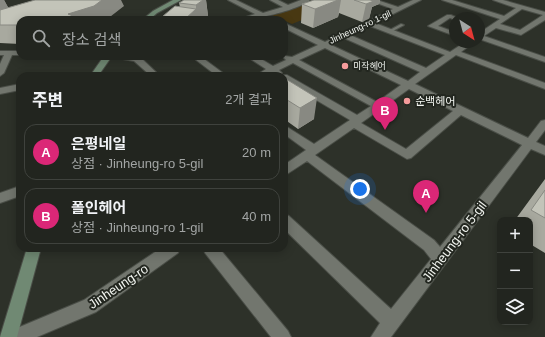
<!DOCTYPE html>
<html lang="ko">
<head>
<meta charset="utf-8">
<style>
	:root { --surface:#22251f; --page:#2e312c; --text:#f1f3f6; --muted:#a2a5a4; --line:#3f423d; --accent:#db2777 }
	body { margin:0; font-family:Arial,"Noto Sans KR",sans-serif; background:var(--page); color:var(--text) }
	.controls { position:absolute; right:12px; bottom:12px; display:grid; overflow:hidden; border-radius:8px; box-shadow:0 2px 10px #0003 }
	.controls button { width:36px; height:36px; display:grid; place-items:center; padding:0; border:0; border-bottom:1px solid var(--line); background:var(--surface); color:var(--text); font:20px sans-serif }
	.compass { position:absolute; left:449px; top:12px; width:36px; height:36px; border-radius:50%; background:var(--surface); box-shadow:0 2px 10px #0003; rotate:144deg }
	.you { position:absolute; left:360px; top:189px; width:14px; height:14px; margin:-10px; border:3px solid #fff; border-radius:50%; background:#1a73e8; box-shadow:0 0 0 6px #1a73e833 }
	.badge { display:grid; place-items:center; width:26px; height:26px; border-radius:50%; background:var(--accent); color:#fff; font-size:13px; font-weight:700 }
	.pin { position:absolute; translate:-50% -33px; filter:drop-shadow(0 1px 2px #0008) }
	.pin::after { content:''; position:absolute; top:21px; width:14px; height:12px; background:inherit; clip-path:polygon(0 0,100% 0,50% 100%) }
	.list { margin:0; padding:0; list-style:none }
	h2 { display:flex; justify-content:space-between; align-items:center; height:52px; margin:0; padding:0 16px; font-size:17px }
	h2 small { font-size:13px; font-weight:400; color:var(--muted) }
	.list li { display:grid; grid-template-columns:26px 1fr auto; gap:12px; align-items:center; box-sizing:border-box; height:56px; margin:0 8px 8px; padding:0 8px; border:1px solid var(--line); border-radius:12px }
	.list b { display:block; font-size:15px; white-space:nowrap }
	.list p { margin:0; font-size:13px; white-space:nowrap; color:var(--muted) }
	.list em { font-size:13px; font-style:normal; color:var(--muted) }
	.icon { flex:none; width:22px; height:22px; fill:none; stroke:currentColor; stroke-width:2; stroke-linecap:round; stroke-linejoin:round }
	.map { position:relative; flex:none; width:545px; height:337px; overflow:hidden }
	.search { position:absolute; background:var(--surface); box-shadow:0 2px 10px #0003; left:16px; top:16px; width:272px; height:44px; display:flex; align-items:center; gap:10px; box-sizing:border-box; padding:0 14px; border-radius:12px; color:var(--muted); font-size:15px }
	.panel { position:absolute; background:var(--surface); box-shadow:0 2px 10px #0003; left:16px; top:72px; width:272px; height:180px; border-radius:12px }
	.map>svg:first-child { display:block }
	.green { fill:#483812 }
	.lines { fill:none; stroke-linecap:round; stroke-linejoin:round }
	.service-casing { stroke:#4a4e47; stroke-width:2 }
	.minor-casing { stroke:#4a4e47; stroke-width:2 }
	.secondary-casing { stroke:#4a4e47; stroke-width:2 }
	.service { fill:#72766e; fill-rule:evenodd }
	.minor { fill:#72766e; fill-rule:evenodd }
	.secondary { fill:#708973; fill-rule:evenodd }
	.wall { fill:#a8a99f }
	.shaded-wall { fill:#888982 }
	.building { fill:#c3c4b9; stroke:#888982 }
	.poi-dot { fill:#f59b9b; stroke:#232720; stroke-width:1.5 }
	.labels { text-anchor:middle; stroke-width:4; stroke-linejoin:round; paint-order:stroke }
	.far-street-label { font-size:9px; fill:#f2f5f0; stroke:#232720 }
	.far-poi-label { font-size:9px; fill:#f2f5f0; stroke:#232720; text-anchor:start }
	.poi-label { font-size:11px; fill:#f2f5f0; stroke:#232720; text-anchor:start }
	.near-street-label { font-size:13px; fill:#f2f5f0; stroke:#232720 }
</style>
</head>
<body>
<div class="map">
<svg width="545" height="337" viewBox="0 0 545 337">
	<rect width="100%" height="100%" fill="#2d3129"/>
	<path class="green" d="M307 2 327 10 292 24 272 15Z"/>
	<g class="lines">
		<g class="service-casing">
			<path id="service" d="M401 24 404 25 391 32 388 31Z"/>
		</g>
		<g class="minor-casing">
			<path id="minor" d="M228 0H236L263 13 283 7 270 0H278L288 5 301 0H310C296 11 254 20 237 20L255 14Z
				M368 0H377L398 7 413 0H421L375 23 450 52 465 42H474L461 52 545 83V89L456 55 415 84 528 138 541 121 545 120V130L536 142 545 146V155L531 149 391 337H371L380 323 284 229V214L289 216 391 309 431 259 424 250 307 161 284 176V165L306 150 284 134V125L314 144 350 120 284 81V76L281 75H287L357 115 371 106 293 63 279 70 282 73 281 75 278 76 272 73 266 76H255L266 69 246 56H256L273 66 286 60 284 58 285 56 292 57 318 45 284 28V23L325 42 393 9ZM370 26 445 55 426 68 350 35ZM344 38 420 72 408 81 331 45ZM325 48 401 85 377 102 299 60ZM409 89 453 111 406 149 361 123ZM461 115 522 145 440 247 434 240 315 155 354 128 407 159 411 158Z
				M442 0H452L504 16 516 8 493 0H503L545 12V20L521 35 496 28 484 36 545 57V62L479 39V33L500 19ZM522 9 543 15 520 30 500 24Z
				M447 15H451L458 18H455V20L450 18 438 26 455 32V36L428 26Z
				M0 51H20V55H12L4 73 0 76V64L4 55H0Z
				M113 56 140 57 160 76H151L134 61 117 58Z
				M191 56H200L227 76H217Z
				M20 84V90L0 94V88Z
				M20 186V196L0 203V193Z
				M161 248H180L178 253 96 312 37 337H7L10 331 84 300Z
				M203 248H219L288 331 291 337H271L205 253Z"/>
		</g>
		<g class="secondary-casing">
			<path id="secondary" d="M173 0H181L157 13 149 20H142L153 11Z
				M104 56H112L98 76H90Z
				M27 248H41L17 337H0Z"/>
		</g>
		<use href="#service" class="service"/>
		<use href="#minor" class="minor"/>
		<use href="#secondary" class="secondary"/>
	</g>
	<path class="wall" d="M0 0H4L8 8 124 6 20 20V44L0 43Z
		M184 0H206L208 16 203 20H164L163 16 180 7 179 3Z
		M314 0H380L379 4 372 7 369 19 362 22 339 13 338 17 313 28 301 23 302 4Z
		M284 80 314 119 298 129 284 119Z
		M545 179V253L530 244V220H515Z"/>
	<path class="shaded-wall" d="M0 0H4L11 12 0 15Z
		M102 0H121L124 6 106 20H58L68 14Z
		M203 0H206L208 16 203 20H185V19L196 9V5Z
		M338 0H341L338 17 313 28 315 9Z
		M366 0H380L379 4 372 7 369 19 362 22 366 4Z
		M317 98 314 119 298 129 300 108Z"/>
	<path class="building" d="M35 0H102L94 6 68 14 73 16 58 20H20V25H0V10Z
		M184 0H203L196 5 179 3Z
		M314 0H338L315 9 302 4Z
		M354 0H370L374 1 366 4Z
		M175 6 196 9 185 19 163 16Z
		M286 79 317 98 300 108 284 98V80Z
		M545 190V218L531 210Z"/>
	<g class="poi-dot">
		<circle cx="345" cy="66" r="4"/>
		<circle cx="407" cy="101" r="4"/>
	</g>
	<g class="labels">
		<g class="far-street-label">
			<text transform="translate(360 27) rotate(-25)" y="3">Jinheung-ro 1-gil</text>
		</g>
		<g class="far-poi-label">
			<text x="353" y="69">미작헤어</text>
		</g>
		<g class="poi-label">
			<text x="415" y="105">순백헤어</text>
		</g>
		<g class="near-street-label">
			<text transform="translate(454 241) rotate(-53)" y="5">Jinheung-ro 5-gil</text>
			<text transform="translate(118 286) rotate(-34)" y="5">Jinheung-ro</text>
		</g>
	</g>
</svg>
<div class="controls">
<button>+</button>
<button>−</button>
<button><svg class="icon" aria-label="layers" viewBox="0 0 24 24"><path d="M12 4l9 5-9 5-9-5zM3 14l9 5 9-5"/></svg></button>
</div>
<svg class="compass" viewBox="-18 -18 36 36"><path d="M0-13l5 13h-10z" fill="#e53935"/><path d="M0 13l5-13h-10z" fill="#a2a5a4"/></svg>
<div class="you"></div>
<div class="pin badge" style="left:426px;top:213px">A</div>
<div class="pin badge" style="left:385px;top:130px">B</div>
<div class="search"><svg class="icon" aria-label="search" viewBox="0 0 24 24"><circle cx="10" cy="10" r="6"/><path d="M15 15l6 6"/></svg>장소 검색</div>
<section class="panel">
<h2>주변<small>2개 결과</small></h2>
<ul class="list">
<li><span class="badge">A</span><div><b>은평네일</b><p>상점 · Jinheung-ro 5-gil</p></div><em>20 m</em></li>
<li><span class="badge">B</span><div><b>폴인헤어</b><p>상점 · Jinheung-ro 1-gil</p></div><em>40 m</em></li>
</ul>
</section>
</div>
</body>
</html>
